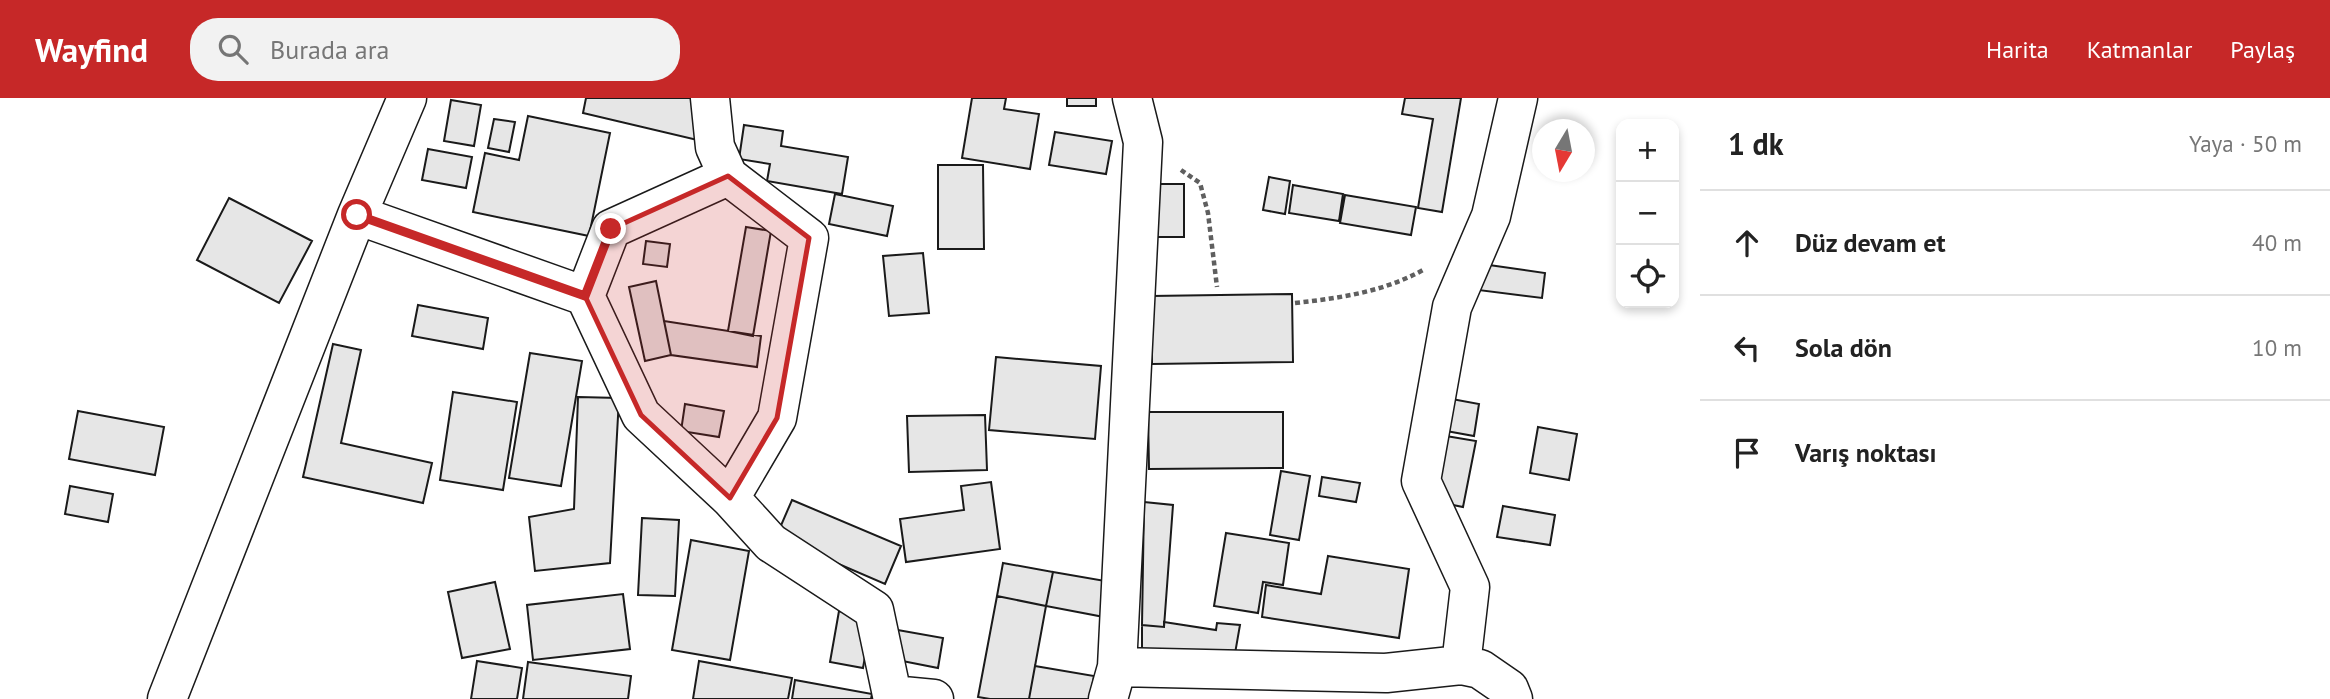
<!DOCTYPE html>
<html lang="tr">
<head>
<meta charset="utf-8">
<style>
	:root { --surface:#fff; --page:#f2f2f2; --text:#222; --muted:#767676; --line:#e0e0e0; --accent:#c62828 }
	body { margin:0; font-family:"PT Sans",sans-serif; background:var(--page); color:var(--text) }
	.controls { position:absolute; right:21px; top:21px; display:grid; overflow:hidden; border-radius:14px; box-shadow:0 4px 10px #0003 }
	.controls button { width:63px; height:63px; display:grid; place-items:center; padding:0; border:0; border-bottom:2px solid var(--line); background:var(--surface); color:var(--text); font:35px sans-serif }
	.compass { position:absolute; left:1532px; top:21px; width:63px; height:63px; border-radius:50%; background:var(--surface); box-shadow:0 4px 10px #0003; rotate:190deg }
	.stop { position:absolute; width:21px; height:21px; margin:-16px; border:5px solid #c62828; border-radius:50%; background:#fff }
	.stop.end { background:#c62828; border-color:#fff; box-shadow:0 2px 7px #0008 }
	.list { margin:0; padding:0; list-style:none }
	h2 { display:flex; justify-content:space-between; align-items:center; height:91px; margin:0; padding:0 28px; font-size:30px }
	h2 small { font-size:23px; font-weight:400; color:var(--muted) }
	.list li { display:grid; grid-template-columns:46px 1fr auto; gap:21px; align-items:center; box-sizing:border-box; height:105px; padding:0 28px; border-top:2px solid var(--line) }
	.list b { display:block; font-size:26px; white-space:nowrap }
	.list em { font-size:23px; font-style:normal; color:var(--muted) }
	.icon { flex:none; width:38px; height:38px; fill:none; stroke:currentColor; stroke-width:2; stroke-linecap:round; stroke-linejoin:round }
	.map { position:relative; flex:none; width:1700px; height:601px; overflow:hidden }
	header { display:flex; align-items:center; gap:42px; box-sizing:border-box; height:98px; padding:0 35px; background:var(--accent); color:#fff }
	header strong { font-size:33px }
	nav { display:flex; gap:38px; margin-inline-start:auto; font-size:24px }
	.search { width:490px; height:63px; background:var(--page); display:flex; align-items:center; gap:18px; box-sizing:border-box; padding:0 24px; border-radius:28px; color:var(--muted); font-size:26px }
	main { display:flex }
	aside { flex:1; background:var(--surface) }
	.map>svg:first-child { display:block }
	.building { fill:#e6e6e6; stroke:#1a1a1a; stroke-width:2 }
	.lines { fill:none; stroke-linecap:round; stroke-linejoin:round }
	.minor-casing { stroke:#1a1a1a; stroke-width:41 }
	.path { stroke:#5f5f5f; stroke-width:4.5; stroke-dasharray:5 3.5; stroke-linecap:butt }
	.minor { stroke:#fff; stroke-width:38 }
	.route { stroke:#c62828; stroke-width:9 }
	.marked { fill:#c62828; fill-opacity:0.2; stroke:#c62828; stroke-width:5; stroke-linejoin:round }
</style>
</head>
<body>
<header>
<strong>Wayfind</strong>
<div class="search"><svg class="icon" aria-label="search" viewBox="0 0 24 24"><circle cx="10" cy="10" r="6"/><path d="M15 15l6 6"/></svg>Burada ara</div>
<nav><a>Harita</a><a>Katmanlar</a><a>Paylaş</a></nav>
</header>
<main>
<div class="map">
<svg width="1700" height="601" viewBox="0 0 1700 601">
	<rect width="100%" height="100%" fill="#fff"/>
	<path class="building" d="M586 0H706L710 45 583 15Z
		M972 0H1006L1004 11 1039 16 1030 71 962 60Z
		M1067 0H1096V8H1067Z
		M1405 0H1461L1442 114 1418 110 1433 21 1402 16Z
		M451 2 481 7 474 48 444 43Z
		M528 18 610 35 589 138 473 114 485 55 519 62Z
		M494 21 515 24 509 54 488 50Z
		M744 27 783 33 781 48 848 59 842 96 767 83 770 66 739 61Z
		M1055 34 1112 43 1106 76 1049 67Z
		M428 51 472 59 466 90 422 82Z
		M938 67H983L984 151H938Z
		M1269 79 1290 83 1285 116 1263 112Z
		M1153 86H1184V139H1153Z
		M1293 87 1343 96 1339 123 1289 115Z
		M835 96 893 108 887 138 829 126Z
		M1345 97 1416 109 1411 137 1340 125Z
		M229 100 312 143 279 205 197 162Z
		M746 129 771 133 753 238 728 233Z
		M646 143 670 146 667 169 643 166Z
		M923 155 929 215 889 218 883 158Z
		M1482 166 1545 175 1542 200 1478 192Z
		M656 183 671 257 645 263 629 189Z
		M1292 196 1293 264 1152 266 1151 198Z
		M418 207 488 220 483 251 412 238Z
		M664 223 761 238 757 269 671 257Z
		M333 246 361 252 341 345 432 365 423 405 303 379Z
		M530 255 582 263 561 388 509 380Z
		M996 259 1101 268 1095 341 989 332Z
		M453 294 517 304 503 392 440 382Z
		M578 299 619 300 610 465 535 473 529 419 574 411Z
		M1441 299 1479 306 1474 338 1435 331Z
		M685 306 724 313 719 339 681 333Z
		M78 313 164 329 155 377 69 361Z
		M1148 314H1283V370L1149 371Z
		M985 317 987 372 909 374 907 318Z
		M1538 329 1577 336 1569 382 1530 375Z
		M1446 338 1476 343 1463 409 1433 403Z
		M1281 373 1310 378 1299 442 1270 437Z
		M1322 379 1360 385 1356 404 1319 398Z
		M991 384 1000 451 906 464 900 421 964 412 961 388Z
		M70 388 113 396 108 424 65 416Z
		M792 402 901 448 885 486 776 439Z
		M1144 404 1173 407 1164 529 1142 527Z
		M1503 408 1555 417 1550 447 1497 439Z
		M642 420 679 422 675 498 638 497Z
		M1226 435 1289 445 1283 487 1263 484 1258 515 1214 508Z
		M691 442 749 453 730 562 672 552Z
		M1328 458 1409 471 1399 540 1262 519 1266 487 1321 496Z
		M1003 465 1053 474 1046 508 997 498Z
		M1053 474 1111 484 1104 519 1046 508Z
		M495 484 510 551 462 560 448 494Z
		M623 496 630 551 533 562 527 507Z
		M997 498 1046 508 1029 601H990L978 599Z
		M839 513 872 519 863 570 830 564Z
		M1164 524 1216 532 1217 525 1240 527 1233 567 1142 565V527L1164 529Z
		M892 531 943 540 938 570 887 560Z
		M477 563 522 570 517 601H471Z
		M699 563 792 580 788 601H693Z
		M528 564 631 578 628 601H523Z
		M1035 568 1094 578 1090 601H1029Z
		M795 582 872 596 871 601H792Z"/>
	<g class="lines">
		<g class="minor-casing">
			<path id="minor" d="M710 0 715 49 728 78 809 140 777 320 730 400
				M357 117 585 198 641 317 730 400 771 445 874 512 892 597 934 601
				M585 198 611 131 728 78
				M1461 567 1470 489 1421 383 1452 209 1491 118 1518 0
				M1117 569 1386 575 1461 567 1480 571 1509 591 1513 601
				M167 601 357 117 407 0
				M1108 601 1117 569 1143 44 1132 0"/>
		</g>
		<path class="path" d="M1181 72 1200 85 1208 115 1217 189
			M1295 205C1340 200 1383 194 1423 172"/>
		<use href="#minor" class="minor"/>
	</g>
	<g class="lines">
		<path class="route" d="M357 117 585 198 611 131"/>
	</g>
	<path class="marked" d="M728 78 809 140 777 320 730 400 641 317 585 198 611 131Z"/>
</svg>
<div class="controls">
<button>+</button>
<button>−</button>
<button><svg class="icon" aria-label="locate" viewBox="0 0 24 24"><circle cx="12" cy="12" r="6"/><path d="M12 2v4M12 18v4M2 12h4M18 12h4"/></svg></button>
</div>
<svg class="compass" viewBox="-18 -18 36 36"><path d="M0-13l5 13h-10z" fill="#e53935"/><path d="M0 13l5-13h-10z" fill="#767676"/></svg>
<div class="stop" style="left:357px;top:117px"></div>
<div class="stop end" style="left:611px;top:131px"></div>
</div>
<aside>
<h2>1 dk<small>Yaya · 50 m</small></h2>
<ul class="list">
<li><svg class="icon" aria-label="ahead" viewBox="0 0 24 24"><path d="M12 20V5M6 11l6-6 6 6"/></svg><div><b>Düz devam et</b></div><em>40 m</em></li>
<li><svg class="icon" aria-label="left" viewBox="0 0 24 24"><path d="M17 20v-9H6M10 6l-5 5 5 5"/></svg><div><b>Sola dön</b></div><em>10 m</em></li>
<li><svg class="icon" aria-label="arrive" viewBox="0 0 24 24"><path d="M6 21V4h12l-3 4 3 4H6"/></svg><div><b>Varış noktası</b></div></li>
</ul>
</aside>
</main>
</body>
</html>
